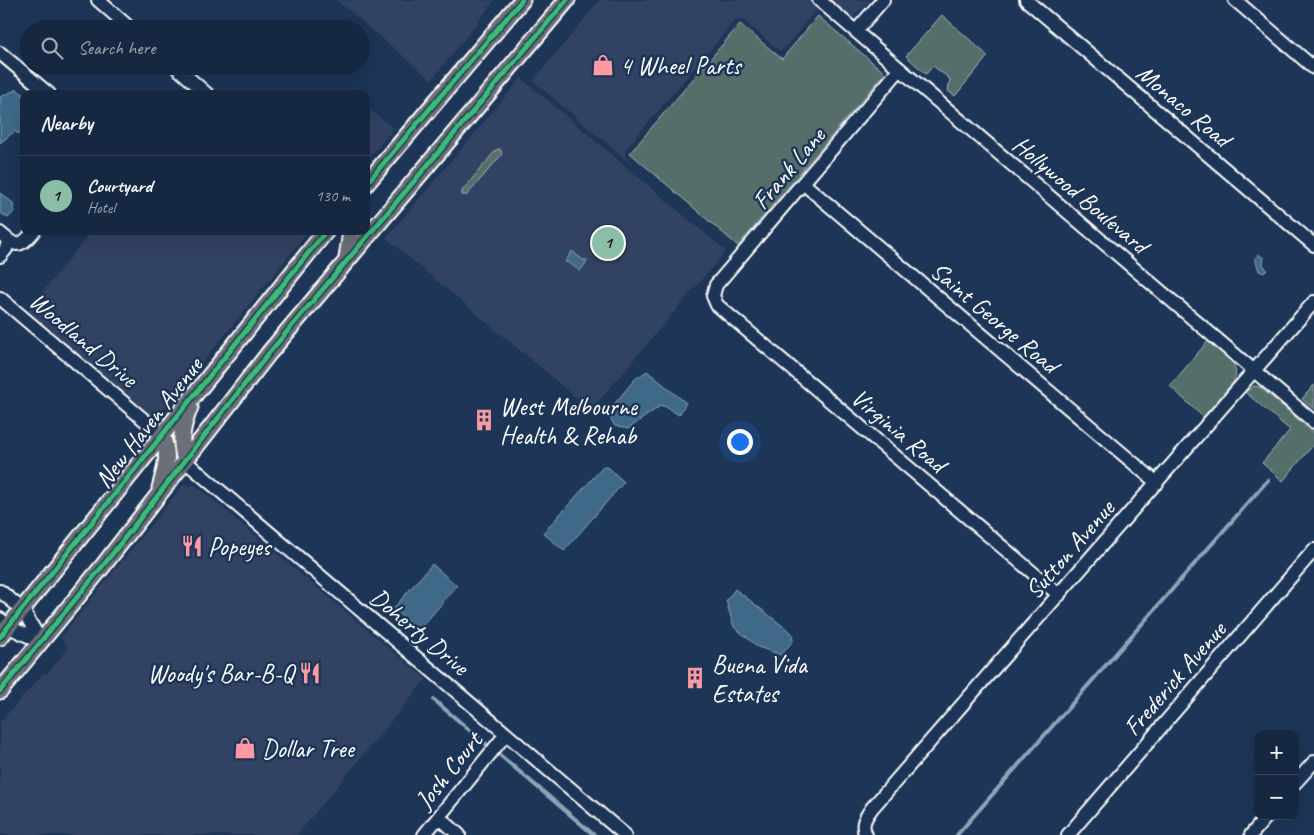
<!DOCTYPE html>
<html lang="en">
<head>
<meta charset="utf-8">
<style>
	:root { --surface:#162841; --page:#23344c; --text:#f1f3f6; --muted:#9ea6b1; --line:#35445a; --accent:#8abfa5 }
	body { margin:0; font-family:Caveat,sans-serif; background:var(--page); color:var(--text) }
	.controls { position:absolute; right:15px; bottom:15px; display:grid; overflow:hidden; border-radius:10px; box-shadow:0 5px 20px #0002 }
	.controls button { width:45px; height:45px; display:grid; place-items:center; padding:0; border:0; border-bottom:1px solid var(--line); background:var(--surface); color:var(--text); font:25px sans-serif }
	.you { position:absolute; left:739px; top:441px; width:18px; height:18px; margin:-12px; border:4px solid #fff; border-radius:50%; background:#1a73e8; box-shadow:0 0 0 8px #1a73e833 }
	.badge { display:grid; place-items:center; width:32px; height:32px; border-radius:50%; background:var(--accent); color:#111; font-size:16px; font-weight:700 }
	.pin { position:absolute; translate:-50% -50%; border:2px solid #fff; box-shadow:0 1px 5px #0006 }
	.list { margin:0; padding:0; list-style:none }
	h2 { display:flex; justify-content:space-between; align-items:center; height:65px; margin:0; padding:0 20px; font-size:21px }
	h2 small { font-size:16px; font-weight:400; color:var(--muted) }
	.list li { display:grid; grid-template-columns:32px 1fr auto; gap:15px; align-items:center; box-sizing:border-box; height:80px; padding:0 20px; border-top:1px solid var(--line) }
	.list b { display:block; font-size:19px; white-space:nowrap }
	.list p { margin:0; font-size:16px; white-space:nowrap; color:var(--muted) }
	.list em { font-size:16px; font-style:normal; color:var(--muted) }
	.icon { flex:none; width:28px; height:28px; fill:none; stroke:currentColor; stroke-width:2; stroke-linecap:round; stroke-linejoin:round }
	.map { position:relative; flex:none; width:1314px; height:835px; overflow:hidden }
	.search { position:absolute; background:var(--surface); box-shadow:0 5px 20px #0002; left:20px; top:20px; width:350px; height:55px; display:flex; align-items:center; gap:12px; box-sizing:border-box; padding:0 18px; border-radius:28px; color:var(--muted); font-size:19px }
	.panel { position:absolute; background:var(--surface); box-shadow:0 5px 20px #0002; left:20px; top:90px; width:350px; height:145px; border-radius:10px }
	.map>svg:first-child { display:block }
	.built { fill:#324263 }
	.green { fill:#546e6b; stroke:#aab6b5 }
	.water { fill:#416989; stroke:#8da5b8 }
	.lines { fill:none; stroke-linecap:round; stroke-linejoin:round }
	.stream { stroke:#8da5b8; stroke-width:4 }
	.minor-casing { stroke:#fff; stroke-width:16 }
	.major-casing { stroke:#fff; stroke-width:19 }
	.minor { stroke:#1d3557; stroke-width:12 }
	.major { stroke:#6a7074; stroke-width:15 }
	.cycleway-casing { stroke:#1d3557; stroke-width:8 }
	.cycleway { stroke:#3abd76; stroke-width:5 }
	.labels { text-anchor:middle; stroke-width:5; stroke-linejoin:round; paint-order:stroke }
	.poi-label { font-size:25px; fill:#fff; stroke:#1d3557; text-anchor:start }
	.street-label { font-size:25px; fill:#fff; stroke:#1d3557 }
</style>
</head>
<body>
<div class="map">
<svg width="1314" height="835" viewBox="0 0 1314 835">
	<rect width="100%" height="100%" fill="#1d3557"/>
	<filter id="ink" filterUnits="userSpaceOnUse"><feTurbulence type="fractalNoise" baseFrequency=".02" numOctaves="2"/><feDisplacementMap in="SourceGraphic" scale="10" xChannelSelector="R" yChannelSelector="G"/><feConvolveMatrix kernelMatrix="1 2 1 2 8 2 1 2 1" color-interpolation-filters="sRGB"/></filter>
	<g filter="url(#ink)">
		<path class="built" d="M336 0H495L432 80Z
			M600 0H810L842 28 822 12 815 11 781 52 743 20 736 19 625 150V156L637 169 533 81Z
			M829 0H870L851 19Z
			M521 78 726 251 591 410 386 238Z
			M366 107 394 128 366 162Z
			M92 231H309L155 421 26 312Z
			M183 485H195L426 679 297 835H0V722L43 674 48 673 68 648 61 637Z"/>
		<path class="green" d="M942 15 988 56 955 96 948 91 950 79 933 66 926 74 906 56Z
			M818 16 885 73 738 246 630 153 740 24 782 59Z
			M500 149 502 154 467 195H462V191L496 150Z
			M1208 341C1220 352 1242 363 1234 381L1203 417 1170 386Z
			M1314 385V409L1302 399Z
			M1254 386 1260 387 1314 433V444L1283 481 1262 463 1290 430 1245 392Z"/>
		<path class="water" d="M17 89 24 95V129L18 134 15 131 0 143V97Z
			M0 193 13 203 14 212 8 218 0 213Z
			M572 251 583 260H588L580 271 569 263 565 262Z
			M1258 254 1264 258 1263 264 1267 270 1264 273 1259 271 1255 258Z
			M647 371 686 403 679 415 664 406H660L628 429 615 426 607 413 634 380Z
			M603 467H608L624 482 564 551 543 533Z
			M432 564 457 586 418 631 393 609Z
			M735 589 792 633 793 641 781 655 758 647 734 627 726 601Z"/>
		<g class="lines">
			<path class="stream" d="M434 700 486 744
				M501 756 594 835
				M957 835 1268 480"/>
			<g class="minor-casing">
				<path id="minor" d="M98 0 131 29
					M819 0 1314 422
					M1026 0 1314 245
					M1235 0 1314 68
					M856 31 883 0
					M0 53 49 94
					M175 66 207 94
					M900 69 716 285 713 296 717 305 1059 595
					M804 184 1157 483
					M0 233C16 247 19 249 34 231
					M0 256 6 249 8 240
					M0 298 162 435
					M185 461 625 835
					M0 591 23 610 41 642
					M0 619 9 627 41 642
					M1295 783 1314 762
					M439 817 459 835
					M424 835 506 734
					M866 835C860 824 866 817 872 808L1314 302
					M1068 835 1314 550
					M1251 835 1267 816"/>
			</g>
			<g class="major-casing">
				<path id="major" d="M366 184 522 0
					M347 258 351 231
					M185 461C179 440 182 427 190 407
					M160 488C166 466 170 457 162 435
					M0 637 326 231
					M0 691 102 567 269 353 567 0"/>
			</g>
			<use href="#minor" class="minor"/>
			<use href="#major" class="major"/>
			<g class="cycleway-casing">
				<path id="cycleway" d="M366 184 522 0
					M0 637 326 231
					M0 691 102 567 269 353 567 0"/>
			</g>
			<use href="#cycleway" class="cycleway"/>
		</g>
	</g>
	<defs>
		<g id="shop-bare" transform="scale(1.725)"><path d="M-5-2.5h2.3a2.7 3.5 0 0 1 5.4 0H5L5.5 6h-11ZM-1.5-2.5h3a1.5 2.3 0 0 0-3 0Z" fill="#ff9aa2" stroke="#1d3557" stroke-width="2.5" paint-order="stroke"/></g>
		<g id="building-bare" transform="scale(1.725)"><path d="M-4-6H4V6H1V3H-1V6H-4ZM-2.5-4.3h1.7v1.8h-1.7ZM.8-4.3h1.7v1.8H.8ZM-2.5-1h1.7V.8h-1.7ZM.8-1h1.7V.8H.8Z" fill="#ff9aa2" stroke="#1d3557" stroke-width="2.5" paint-order="stroke"/></g>
		<g id="restaurant-bare" transform="scale(1.725)"><path d="M-5-6h1v4h1v-4h1v4h1v-4h1v5L-1.5 .5V6h-2V.5L-5-1ZM5-6V6H3V1.5H1.5Q1.5-4 5-6Z" fill="#ff9aa2" stroke="#1d3557" stroke-width="2.5" paint-order="stroke"/></g>
	</defs>
	<g fill-rule="evenodd">
		<use href="#shop-bare" x="603" y="65"/>
		<use href="#building-bare" x="484" y="420"/>
		<use href="#restaurant-bare" x="192" y="546"/>
		<use href="#restaurant-bare" x="310" y="673"/>
		<use href="#building-bare" x="695" y="678"/>
		<use href="#shop-bare" x="245" y="748"/>
	</g>
	<g class="labels">
		<g class="poi-label">
			<text x="620" y="74">4 Wheel Parts</text>
			<text x="500" y="415">West Melbourne<tspan x="500" dy="29">Health &amp; Rehab</tspan></text>
			<text x="208" y="555">Popeyes</text>
			<text x="712" y="673">Buena Vida<tspan x="712" dy="29">Estates</tspan></text>
			<text x="294" y="682" text-anchor="end">Woody's Bar-B-Q</text>
			<text x="262" y="757">Dollar Tree</text>
		</g>
		<g class="street-label">
			<text transform="translate(1184 105) rotate(40)" y="9">Monaco Road</text>
			<text transform="translate(788 168) rotate(-50)" y="9">Frank Lane</text>
			<text transform="translate(1081 194) rotate(40)" y="9">Hollywood Boulevard</text>
			<text transform="translate(995 317) rotate(40)" y="9">Saint George Road</text>
			<text transform="translate(84 339) rotate(40)" y="9">Woodland Drive</text>
			<text transform="translate(148 422) rotate(-52)" y="9">New Haven Avenue</text>
			<text transform="translate(899 430) rotate(40)" y="9">Virginia Road</text>
			<text transform="translate(1069 549) rotate(-49)" y="9">Sutton Avenue</text>
			<text transform="translate(420 631) rotate(40)" y="9">Doherty Drive</text>
			<text transform="translate(1174 678) rotate(-49)" y="9">Frederick Avenue</text>
			<text transform="translate(448 770) rotate(-51)" y="9">Josh Court</text>
		</g>
	</g>
</svg>
<div class="controls">
<button>+</button>
<button>−</button>
</div>
<div class="you"></div>
<div class="pin badge" style="left:608px;top:243px">1</div>
<div class="search"><svg class="icon" aria-label="search" viewBox="0 0 24 24"><circle cx="10" cy="10" r="6"/><path d="M15 15l6 6"/></svg>Search here</div>
<section class="panel">
<h2>Nearby<small></small></h2>
<ul class="list">
<li><span class="badge">1</span><div><b>Courtyard</b><p>Hotel</p></div><em>130 m</em></li>
</ul>
</section>
</div>
</body>
</html>
